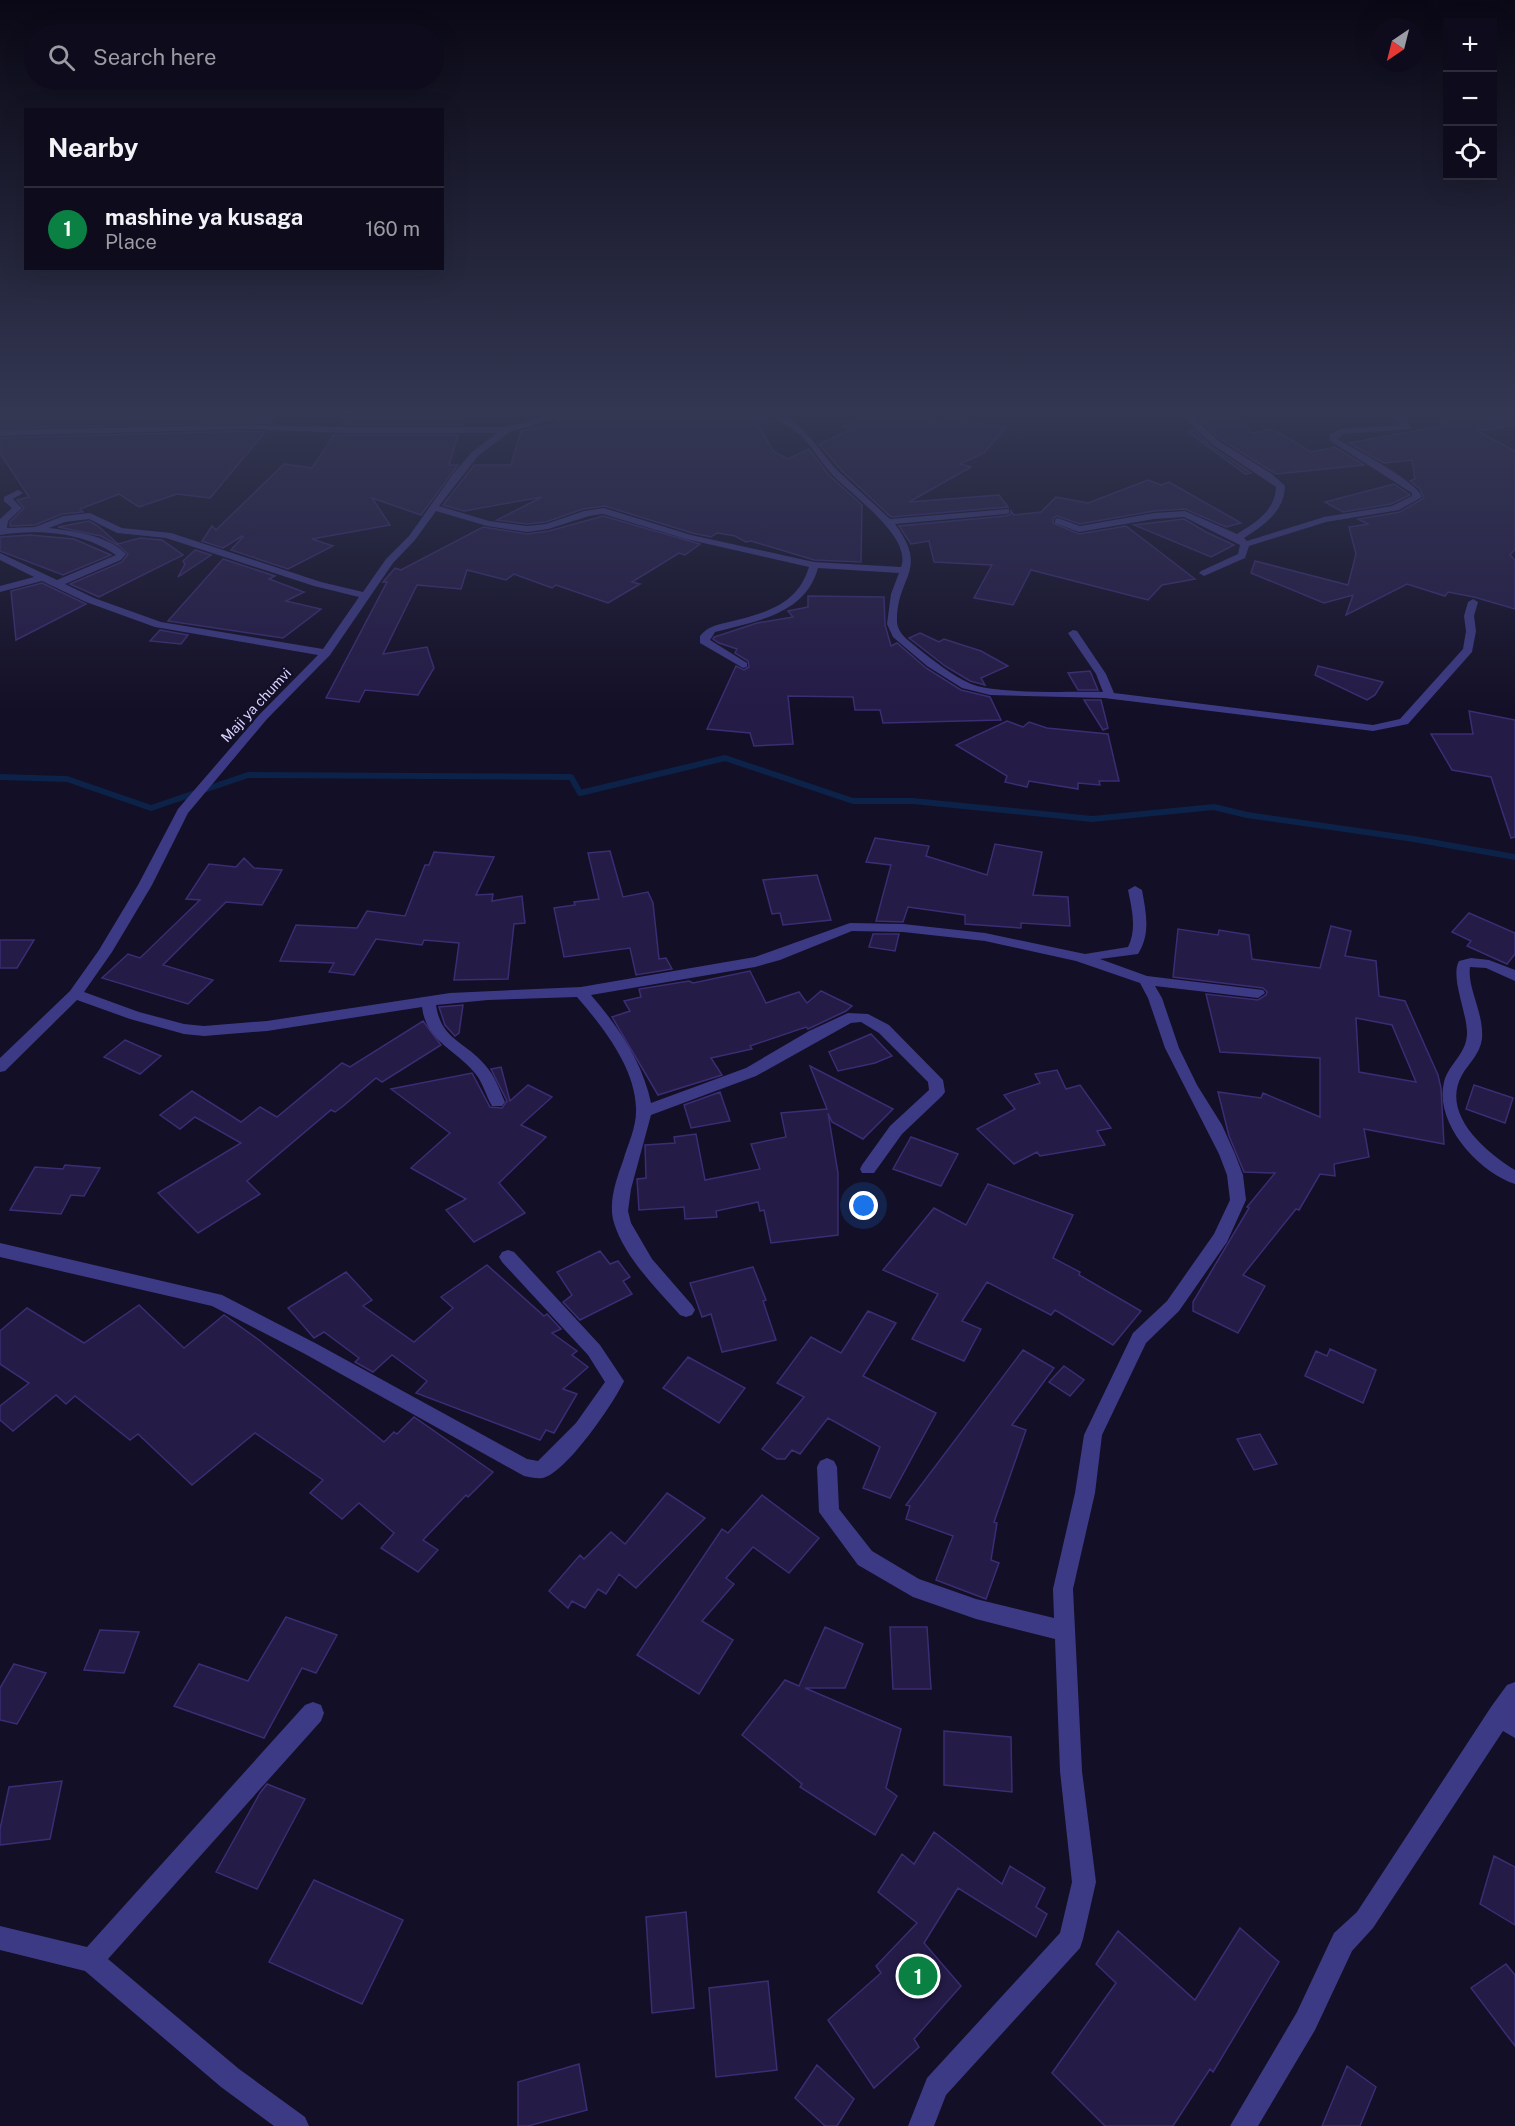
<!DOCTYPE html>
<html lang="en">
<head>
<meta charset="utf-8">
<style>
	:root { --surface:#0e0b1c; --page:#1c1929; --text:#f1f3f6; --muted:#9b9ba3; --line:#2e2b3b; --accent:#0b8043 }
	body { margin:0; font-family:"Public Sans",sans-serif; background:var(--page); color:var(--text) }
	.controls { position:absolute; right:18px; top:18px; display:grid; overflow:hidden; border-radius:0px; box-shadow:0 6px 24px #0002 }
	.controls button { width:54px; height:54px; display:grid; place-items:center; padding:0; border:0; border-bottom:2px solid var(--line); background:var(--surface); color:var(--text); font:30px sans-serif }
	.compass { position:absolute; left:1371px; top:18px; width:54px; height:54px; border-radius:50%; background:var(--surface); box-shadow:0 6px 24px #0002; rotate:215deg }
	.you { position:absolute; left:864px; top:1206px; width:21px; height:21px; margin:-15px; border:4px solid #fff; border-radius:50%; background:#1a73e8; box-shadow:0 0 0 9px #1a73e833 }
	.badge { display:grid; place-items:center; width:39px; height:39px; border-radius:50%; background:var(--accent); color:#fff; font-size:20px; font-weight:700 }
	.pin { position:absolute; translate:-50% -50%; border:3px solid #fff; box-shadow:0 2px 6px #0006 }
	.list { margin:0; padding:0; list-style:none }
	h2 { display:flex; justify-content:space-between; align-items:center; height:78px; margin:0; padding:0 24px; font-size:26px }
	h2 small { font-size:20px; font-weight:400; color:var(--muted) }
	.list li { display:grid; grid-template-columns:39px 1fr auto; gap:18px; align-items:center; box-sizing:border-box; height:84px; padding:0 24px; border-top:2px solid var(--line) }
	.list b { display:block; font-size:22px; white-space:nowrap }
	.list p { margin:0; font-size:20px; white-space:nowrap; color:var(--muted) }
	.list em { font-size:20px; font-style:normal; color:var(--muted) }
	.icon { flex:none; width:33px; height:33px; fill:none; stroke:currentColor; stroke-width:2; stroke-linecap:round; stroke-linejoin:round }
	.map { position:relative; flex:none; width:1515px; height:2126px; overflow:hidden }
	.search { position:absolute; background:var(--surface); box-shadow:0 6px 24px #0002; left:24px; top:24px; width:420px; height:66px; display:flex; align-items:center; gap:15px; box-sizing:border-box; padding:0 21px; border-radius:33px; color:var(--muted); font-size:22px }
	.panel { position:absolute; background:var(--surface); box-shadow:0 6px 24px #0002; left:24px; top:108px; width:420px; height:162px; border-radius:0px }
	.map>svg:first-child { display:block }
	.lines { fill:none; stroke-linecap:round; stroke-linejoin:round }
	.stream { stroke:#0c2248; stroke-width:6 }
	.building { fill:#241b47; stroke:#3b2d73; stroke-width:1.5; fill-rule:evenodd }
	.minor { fill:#3d3a85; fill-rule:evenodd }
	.labels { text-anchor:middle; stroke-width:5; stroke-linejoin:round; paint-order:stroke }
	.far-street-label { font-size:14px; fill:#d9d4ff; stroke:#130f26 }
</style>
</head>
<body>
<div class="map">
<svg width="1515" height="2126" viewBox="0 0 1515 2126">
	<rect width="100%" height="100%" fill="#130f26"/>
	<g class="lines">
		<path class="stream" d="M0 777 67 779 151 808 248 775 571 777 580 793 725 758 853 801H913L1092 819 1214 807 1247 815 1414 839 1515 857"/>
	</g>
	<path class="building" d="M21 412H154L152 415 220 413 219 415 276 417 271 423 0 428V415Z
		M349 412H465L462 425H340L344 419H362Z
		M581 412H760L768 419 758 426 774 452 788 459 809 449 828 474 862 505 861 562 814 560 751 541 746 542 735 536 717 533 711 537 692 533 605 506 583 509 546 522 527 524 497 520 542 497 464 511 443 505 474 465H511L521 431 558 424V420Z
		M868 412H902L942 421 947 416 1005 428 984 453 960 464 971 467 909 502 999 495 1008 507 891 517 841 470 819 444 853 429 843 426Z
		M1191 412H1236L1252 433 1273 429 1311 452 1335 447 1364 465 1276 474 1220 439Z
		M1422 412H1515V425L1477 431 1515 451V549L1510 555 1515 560V609L1474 597 1448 592 1445 596 1407 584 1346 615 1353 595 1324 603 1251 573 1255 561 1348 585 1356 554 1349 527 1368 524 1358 519 1400 512 1424 498 1420 489 1410 481 1415 479 1412 460 1384 463 1349 443 1447 425Z
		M1194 430 1212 447 1251 473 1245 474 1187 431Z
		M247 431 265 432 210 498 177 494 139 507 119 494 80 509 83 512 62 514 35 525 10 526V522L24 508 17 500 29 497 0 453V438Z
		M334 435H458L449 465H458L421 515 372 498 390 525 312 539 333 546 288 569 231 550 243 537 242 536 223 548 202 541 212 526 216 530 284 464 312 468Z
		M1148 480 1161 485 1169 482 1241 523 1226 527 1185 509 1154 511 1080 524 1057 516 1053 518V523L1079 534 1126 526 1195 579 1162 585 1148 600 1031 570 1013 605 974 598 992 565 934 562 929 541 911 544 899 526 1006 516 1011 514V511L1014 515 1041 512 1056 497 1088 503Z
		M1394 484 1410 495 1391 504 1343 512 1325 502Z
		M603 516 700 544 685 555 679 553 632 582 640 584 608 603 556 585 552 588 514 574 506 580 467 570 461 589 417 585 383 654 427 647 434 668 418 695 365 690 359 702 326 698 387 582H383L395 568 401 570 483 527 527 534 549 531Z
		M1184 519 1206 532 1234 545 1211 557 1134 525Z
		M89 521 98 526 118 544 140 538 162 540 183 555 99 597 70 584 122 562 128 554 119 546 101 536 58 527Z
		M30 535 74 539 111 555 63 575 0 551V537Z
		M195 550 211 555 178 577 185 564 183 561Z
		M223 559 275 576 269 579 304 592 286 601 321 609 283 638 168 621Z
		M42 583 86 604 16 640 11 591Z
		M808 596 884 597 885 625 891 646 897 643 926 668 961 690 990 697 1001 720 883 723 880 710H855L853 697 788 696 793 744 754 746 750 733 707 729 736 666 744 670 749 667 748 661 735 653 737 649 719 643 713 639 714 637 757 623 793 617 788 611 808 607Z
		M160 630 188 635 181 644 150 641Z
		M920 633 939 642 944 639 981 651 1008 666 981 678 985 685 970 681 945 666 909 638Z
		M1318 666 1383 682 1375 695 1367 700 1315 675Z
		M1090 671 1098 690H1078L1068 673Z
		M1084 700H1101L1108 728 1103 730Z
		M1469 711 1515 720V837L1511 838 1491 777 1452 770 1431 734H1473Z
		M1007 721 1023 727 1029 722 1047 728 1108 734 1119 781H1099L1100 785 1078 783V789L1029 781 1027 787 1005 782 1007 776 956 745Z
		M875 838 929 846 926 856 987 875 995 844 1042 852 1033 895 1068 897 1070 926 1021 923V928L965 924V915L908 907 903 922 876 921 891 865 866 862Z
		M610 851 623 897 648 892 653 903 659 959 666 958 672 969 636 975 630 948 564 957 554 908 575 905 574 902 599 899 588 853Z
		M434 852 494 857 476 895 493 894 492 901 522 896 525 923 514 924 508 979 454 980 459 943 424 940 422 945 376 939 354 975 329 972 334 963 280 961 296 925 357 928 367 911 405 916 425 865H429Z
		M244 858 254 868 282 870 262 905 226 902 163 965 213 980 188 1004 102 978 128 954 140 958 200 900 186 899 209 864 236 867Z
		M817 875 831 920 783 925 780 913 772 914 763 880Z
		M1469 913 1515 933V954L1507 964 1467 946 1471 941 1452 932Z
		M1331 926 1351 931 1345 956 1376 961 1379 996 1405 1001 1438 1075 1441 1088 1444 1144 1364 1129 1369 1157 1334 1164 1335 1176 1320 1174 1299 1210 1296 1209 1243 1275 1265 1286 1238 1333 1193 1311V1302L1249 1208 1247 1207 1275 1173 1244 1172 1229 1136 1218 1092 1261 1098 1263 1093 1320 1117V1058L1220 1052 1206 994 1258 1000 1266 995 1267 992 1263 988 1173 977 1178 929 1218 935 1219 930 1249 935 1252 959 1320 968ZM1356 1018 1392 1025 1416 1082 1359 1072Z
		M873 934H899L895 951 869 947Z
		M0 940H34L17 968H0Z
		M750 971 766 1003 799 992 807 1003 821 991 852 1006 846 1011 808 1029 806 1027 750 1046 752 1049 711 1058 722 1075 658 1095 612 1017 630 1011 624 1001 641 997 639 989 689 981 693 983Z
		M463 1005 459 1033 455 1036 445 1025 439 1007Z
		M423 1021 441 1045 382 1082 376 1078 342 1107 335 1112 331 1110 247 1181 260 1194 198 1233 158 1193 241 1143 195 1117 180 1129 160 1115 192 1091 241 1122 260 1107 277 1117 342 1063 350 1067Z
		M871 1034 892 1056 875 1063 838 1071 829 1052Z
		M125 1040 161 1056 140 1074 104 1057Z
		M810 1066 893 1109 863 1139 832 1122 828 1113 838 1173V1235L771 1243 764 1210 760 1211 758 1202 716 1211 717 1217 685 1219 684 1207 639 1210 637 1179 646 1178 645 1145 675 1143 674 1137 696 1134 705 1180 760 1169 751 1144 786 1137 781 1113 827 1109Z
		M501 1067 510 1101 528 1085 552 1097 521 1125 546 1137 499 1183 525 1213 474 1242 446 1210 466 1199 411 1168 450 1133 391 1089 472 1073 490 1107 502 1108 507 1101 491 1069Z
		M1057 1070 1066 1089 1080 1085 1111 1128 1097 1131 1105 1145 1040 1156 1037 1152 1014 1164 977 1129 1015 1109 1004 1095 1040 1083 1035 1074Z
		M1474 1085 1513 1098 1505 1123 1466 1109Z
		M720 1092 730 1121 691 1128 684 1105Z
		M911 1137 958 1154 941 1186 893 1169Z
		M65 1165 100 1168 84 1196 71 1195 61 1214 10 1210 35 1167 63 1169Z
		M988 1184 1073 1215 1053 1258 1080 1272 1079 1275 1141 1311 1113 1345 1055 1310 1051 1315 987 1282 962 1321 981 1329 964 1361 912 1339 938 1294 883 1270 934 1208 966 1225Z
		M600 1251 610 1264 618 1261 630 1277 623 1281 632 1294 580 1320 563 1302 572 1295 557 1272Z
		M487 1265 544 1316 547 1314 561 1329 552 1333 577 1351 572 1355 588 1367 563 1389 577 1394 554 1433 546 1430 540 1440 416 1393 427 1381 392 1355 373 1372 355 1362 359 1358 324 1332 314 1338 288 1308 346 1272 372 1300 363 1306 414 1342 453 1308 441 1297Z
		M753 1267 766 1300 763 1301 776 1340 722 1352 711 1314 702 1317 690 1283Z
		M139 1305 184 1348 224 1315 259 1340 384 1442 394 1432 397 1434 414 1417 493 1472 468 1497 466 1495 423 1540 438 1550 418 1572 381 1548 394 1533 359 1503 342 1519 310 1493 323 1480 255 1433 192 1485 138 1434 130 1440 75 1396 66 1404 56 1395 13 1431 0 1420V1406L29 1383 0 1364V1331L27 1308 84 1343Z
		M868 1311 896 1323 863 1376 936 1413 890 1498 863 1488 880 1447 828 1418 800 1454 792 1450 785 1459H777L762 1449 804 1397 777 1383 811 1337 841 1353Z
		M1330 1349 1376 1370 1363 1403 1305 1376 1316 1351 1327 1356Z
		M1023 1350 1054 1368 1012 1425 1026 1430 994 1522 997 1523 991 1560 999 1563 986 1599 936 1580 953 1536 906 1519 910 1506 906 1505Z
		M688 1357 745 1388 719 1423 663 1388Z
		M1064 1366 1084 1380 1070 1396 1049 1382Z
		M1260 1434 1277 1464 1254 1470 1237 1439Z
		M667 1493 705 1518 636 1588 619 1574 606 1594 598 1589 585 1608 572 1601 568 1608 549 1591 580 1555 584 1559 611 1532 625 1544Z
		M762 1495 819 1538 789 1573 753 1547 726 1578 734 1584 702 1621 733 1640 699 1694 637 1655 722 1529 728 1533Z
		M286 1617 337 1635 316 1673 302 1668 264 1738 174 1706 199 1664 248 1681Z
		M825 1627 863 1644 845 1688H805L901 1729 886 1788 897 1796 875 1835 800 1787 802 1784 742 1735 785 1680 799 1686Z
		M890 1627H927L931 1689H893Z
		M100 1630 139 1632 124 1673 84 1670Z
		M14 1664 46 1673 17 1724 0 1720V1688Z
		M944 1731 1011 1737 1012 1792 944 1785Z
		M62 1781 50 1839 0 1845V1829L9 1787Z
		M267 1784 305 1799 257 1889 216 1872 260 1793Z
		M934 1832 1002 1884 1010 1866 1045 1888 1036 1907 1047 1914 1036 1937 958 1888 924 1943 961 1986 914 2039 919 2047 874 2088 828 2020 881 1973 876 1966 917 1923 878 1892 902 1854 914 1864Z
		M1494 1856 1515 1867V1925L1480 1904Z
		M314 1880 403 1920 362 2004 269 1962Z
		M686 1912 694 2008 652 2013 646 1917Z
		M1240 1928 1279 1962 1213 2072 1210 2069 1173 2126H1105L1052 2073 1116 1983 1096 1964 1118 1931 1195 2000Z
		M1506 1964 1515 1975V2046L1471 1988Z
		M768 1981 777 2070 716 2077 709 1988Z
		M579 2064 587 2110 528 2126H518V2082Z
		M817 2065 854 2099 837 2126H825L795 2098Z
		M1347 2066 1376 2087 1360 2126H1322Z"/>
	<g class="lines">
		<path class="minor" d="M564 412H579L509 432 478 456 439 506 489 521 527 526 546 524 584 511 604 508 691 535 814 562 901 567C913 536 848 493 830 472 819 460 810 443 798 433 787 424 773 420 762 412 801 412 815 448 839 472 856 488 873 503 890 519L1009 509V513L1006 514 895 524C930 571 896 576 897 622 898 635 911 642 920 650 935 662 952 675 969 683 995 695 1071 691 1103 692L1096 674 1068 633 1073 630 1077 631 1106 674 1114 693 1373 725 1400 719 1463 649 1466 631 1464 616 1468 602 1473 599 1478 602 1474 616 1476 631 1472 652 1408 724 1373 731 1104 698 990 695 962 688 927 666 893 637 887 624 891 594 899 573 818 568C805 615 756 621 715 632L710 640 747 663V667L743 668 700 643V636C708 626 717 625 729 622 764 613 797 606 809 567L686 539 603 514 589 516 548 529 527 532 487 526 436 511 415 540 393 563 330 655 267 719 188 813 152 885 112 952 84 992 139 1012 184 1024 204 1026 267 1021 450 993 581 987 755 957 850 923 903 924 985 933 1085 954 1128 947C1137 929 1132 909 1128 890L1135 886 1142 890C1146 913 1151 933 1138 954L1100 959 1147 976 1263 990 1265 993 1258 998 1155 986 1162 998 1179 1048 1197 1085 1222 1125 1235 1154 1243 1175 1246 1200 1227 1242 1179 1311 1146 1343 1102 1435 1095 1493 1073 1589 1082 1771 1096 1882 1083 1939 1080 1948 946 2095 934 2126H908L927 2078 1060 1933 1072 1882 1060 1771 1055 1639 976 1619 913 1597 858 1565 819 1512 817 1467 820 1461 827 1458 834 1461 837 1467 839 1509 872 1551 919 1579 976 1599 1054 1618 1053 1589 1075 1493 1084 1435 1133 1333 1167 1301 1214 1234 1230 1200 1227 1175 1219 1154 1165 1048 1148 998 1140 983 1076 961 985 941 903 932 852 931 780 960 755 967 591 995C618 1026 643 1063 651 1103L746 1068 809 1031 848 1013 868 1014 889 1025 943 1080 945 1092 942 1096 902 1134 874 1173H862L860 1169 862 1165 890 1126 929 1090 928 1082 879 1033 861 1022 851 1023 756 1076 651 1115 631 1189 628 1211 631 1223 652 1259 692 1305 695 1310 692 1315 686 1317 680 1315C656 1288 625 1258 614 1223 608 1203 616 1180 623 1161 628 1144 637 1126 636 1108 635 1067 602 1026 577 997L488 1000 436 1005C441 1040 465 1041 485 1065 495 1076 499 1089 505 1102L502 1106H492C485 1094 483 1082 474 1072 455 1049 426 1041 422 1007L267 1031 204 1036 184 1034 130 1019 77 1000 5 1071 0 1072V1058L70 991 99 950 138 885 178 809 259 715 318 655 155 627 86 602 42 581 0 592V586L34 577 0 560V553L57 580 116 555C83 532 38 529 0 535V519L12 508 4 501V497L18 490 23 493 13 499 22 508 8 521 7 528 35 527 63 516 90 513 122 528 171 533 321 582 363 592 386 559 409 536 453 474 472 452 497 433H343L247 429 0 436V430L247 425 343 427H506ZM89 519 117 533 166 538 314 586 359 597 323 649 161 622 94 598 65 584 121 560 126 554C107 535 74 531 49 528L65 522Z
			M1178 412H1187L1219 441 1272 474 1285 486C1284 512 1264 525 1244 538L1247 541 1324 517 1392 506 1412 496V493L1329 440 1330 434 1341 429 1401 425 1389 412 1402 414 1411 427 1410 429 1343 434 1337 439C1353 448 1418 482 1422 497L1399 510 1326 522 1249 546 1245 558 1204 576 1199 573 1201 571 1238 554 1240 545 1184 517 1154 519 1079 532 1055 523V519L1058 518 1080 526 1154 513 1185 511 1237 534C1256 522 1275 511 1276 487L1213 445Z
			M1471 958 1489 960 1515 970V981L1486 968 1470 967C1467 988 1484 1012 1482 1039 1480 1054 1469 1063 1462 1075 1440 1114 1486 1152 1515 1170V1184C1478 1172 1434 1123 1444 1082 1449 1063 1467 1054 1467 1033 1467 1012 1450 977 1459 961Z
			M0 1243 222 1295 317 1344 527 1459 538 1461 576 1423 605 1382 588 1355 502 1262 499 1257 502 1252 508 1250 514 1252 600 1345 624 1381C614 1403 566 1473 543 1478 537 1479 530 1477 524 1476L305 1354 212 1306 0 1257Z
			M1515 1682V1738L1503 1731 1373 1928 1352 1951 1315 2030 1258 2126H1230L1297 2012 1334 1933 1357 1912 1491 1707 1507 1685Z
			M313 1702 321 1705 324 1713 321 1721 108 1959 239 2069 305 2117 309 2126H274L221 2087 85 1971 0 1950V1926L87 1947 305 1705Z"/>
	</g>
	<linearGradient id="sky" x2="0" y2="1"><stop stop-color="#0a0815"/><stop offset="0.58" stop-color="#333752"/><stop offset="1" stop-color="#333752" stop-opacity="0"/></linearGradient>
	<rect width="1515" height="710" fill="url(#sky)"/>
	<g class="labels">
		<g class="far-street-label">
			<text transform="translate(256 705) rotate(-47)" y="5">Maji ya chumvi</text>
		</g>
	</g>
</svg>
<div class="controls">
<button>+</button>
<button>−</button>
<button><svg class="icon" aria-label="locate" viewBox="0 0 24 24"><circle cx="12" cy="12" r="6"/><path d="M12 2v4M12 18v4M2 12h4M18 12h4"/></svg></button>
</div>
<svg class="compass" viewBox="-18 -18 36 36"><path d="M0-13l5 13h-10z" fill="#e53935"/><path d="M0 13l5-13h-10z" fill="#9b9ba3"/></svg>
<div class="you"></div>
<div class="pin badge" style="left:918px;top:1976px">1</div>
<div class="search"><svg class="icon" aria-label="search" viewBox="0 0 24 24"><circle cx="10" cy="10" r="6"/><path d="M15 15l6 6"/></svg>Search here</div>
<section class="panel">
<h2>Nearby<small></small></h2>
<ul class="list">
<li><span class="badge">1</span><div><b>mashine ya kusaga</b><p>Place</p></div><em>160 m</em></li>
</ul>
</section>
</div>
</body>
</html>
